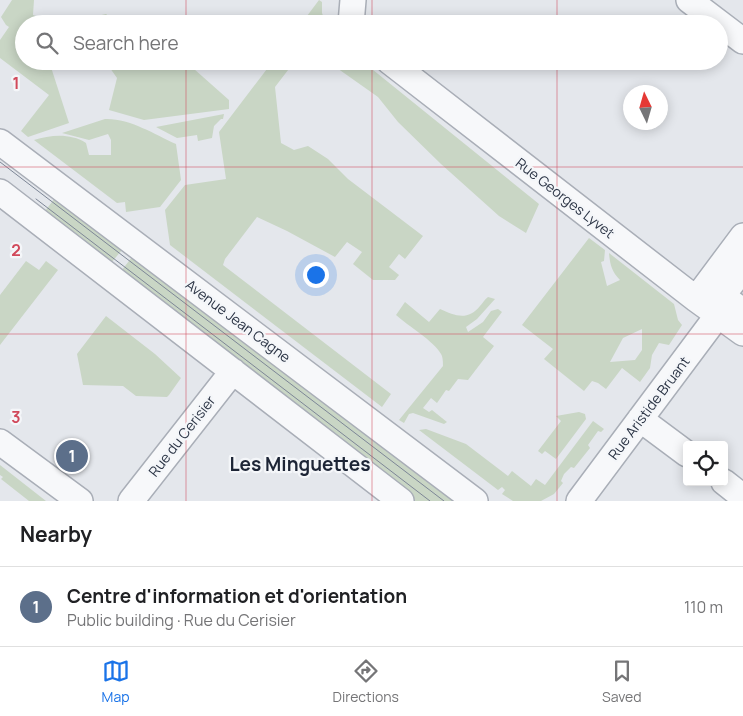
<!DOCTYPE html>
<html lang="en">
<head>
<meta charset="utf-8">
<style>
	:root { --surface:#fff; --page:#f6f6f6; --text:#202124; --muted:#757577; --line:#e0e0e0; --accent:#1a73e8 }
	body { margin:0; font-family:Manrope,sans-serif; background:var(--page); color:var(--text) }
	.controls { position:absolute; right:15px; bottom:15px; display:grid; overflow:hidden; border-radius:5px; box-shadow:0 2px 12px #0003 }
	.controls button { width:45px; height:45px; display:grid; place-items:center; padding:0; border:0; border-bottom:1px solid var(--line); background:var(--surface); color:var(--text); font:25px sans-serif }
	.compass { position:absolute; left:623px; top:85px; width:45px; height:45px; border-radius:50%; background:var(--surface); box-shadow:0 2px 12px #0003; rotate:355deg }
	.you { position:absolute; left:315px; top:274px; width:18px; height:18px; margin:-12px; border:4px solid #fff; border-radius:50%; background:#1a73e8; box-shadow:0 0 0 8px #1a73e833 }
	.badge { display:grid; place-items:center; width:32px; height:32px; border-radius:50%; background:var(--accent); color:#fff; font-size:16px; font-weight:700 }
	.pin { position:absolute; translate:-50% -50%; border:2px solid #fff; box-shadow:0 1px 5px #0006 }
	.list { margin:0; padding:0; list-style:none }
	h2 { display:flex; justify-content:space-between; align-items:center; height:65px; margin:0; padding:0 20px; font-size:21px }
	h2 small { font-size:16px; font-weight:400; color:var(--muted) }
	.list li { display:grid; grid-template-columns:32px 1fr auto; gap:15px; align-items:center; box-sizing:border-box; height:80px; padding:0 20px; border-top:1px solid var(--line) }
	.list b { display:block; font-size:19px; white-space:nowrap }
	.list p { margin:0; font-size:16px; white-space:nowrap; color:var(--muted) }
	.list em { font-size:16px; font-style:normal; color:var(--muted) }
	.icon { flex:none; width:28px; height:28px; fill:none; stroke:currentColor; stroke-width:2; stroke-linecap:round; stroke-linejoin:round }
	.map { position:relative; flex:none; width:743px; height:501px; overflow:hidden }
	.search { position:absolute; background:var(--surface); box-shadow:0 2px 12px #0003; left:15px; right:15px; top:15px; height:55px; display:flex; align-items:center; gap:12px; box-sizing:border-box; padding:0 18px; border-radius:28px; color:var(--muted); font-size:19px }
	.sheet { height:145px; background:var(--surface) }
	nav { display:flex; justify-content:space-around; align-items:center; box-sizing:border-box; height:70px; border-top:1px solid var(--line); background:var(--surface); font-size:14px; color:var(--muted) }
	nav a { display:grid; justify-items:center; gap:2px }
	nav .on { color:var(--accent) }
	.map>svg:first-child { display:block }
	.green { fill:#c9d6c5; fill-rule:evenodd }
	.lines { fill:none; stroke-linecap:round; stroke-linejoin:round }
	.minor-casing { stroke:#a9aeb7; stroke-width:28 }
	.minor { stroke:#f7f8fa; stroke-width:25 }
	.tram { stroke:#7d8696; stroke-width:1 }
	.grid { fill:none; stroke:#d1495b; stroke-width:1; stroke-opacity:0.55 }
	.labels { text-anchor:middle; stroke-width:4.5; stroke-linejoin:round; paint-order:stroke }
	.street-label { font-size:14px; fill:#2b3445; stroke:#f4f6f9 }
	.district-label { font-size:19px; font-weight:bold; fill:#1d2536; stroke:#f4f6f9 }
	.grid-label { font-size:16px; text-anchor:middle; font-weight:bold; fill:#d1495b; stroke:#f4f6f9; stroke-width:4.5; stroke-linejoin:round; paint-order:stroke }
</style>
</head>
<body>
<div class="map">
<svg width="743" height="501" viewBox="0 0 743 501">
	<rect width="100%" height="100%" fill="#e4e7ec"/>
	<path class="green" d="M12 0H34L33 15 56 24H24V61H49L69 123 28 137 21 131 49 95 0 58V40L9 27 6 25 1 17Z
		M319 0 322 2V13L326 24H301Z
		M106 14 118 24H63Z
		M105 61H163L173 69 179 61H185L229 100V109L144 120 109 110 117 78Z
		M273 61H295L275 87 281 143 294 150 308 146 328 159 348 179 423 236 405 259 399 254 389 267 399 275 395 280H373L353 264 362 252 347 242 335 257 287 231 257 217 225 259 223 265 391 394 382 407 170 245 165 210 185 185 226 179 219 132Z
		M327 61H362L539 204 526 233 499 216 441 164 398 122 378 97Z
		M224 114 223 119H221L214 126 212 138 198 141 197 135 177 138 156 127Z
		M105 119C129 118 154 134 176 144L181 180 160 207 126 212 125 202 117 203 34 140C51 135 70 133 86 143L89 155H111V140L108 134 89 140 62 133Z
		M55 198 122 250 111 263 45 211Z
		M589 238 605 250 604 261 601 262 607 286 620 280C612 272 610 265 609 253L674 304 678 320 682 325 669 345 659 343 652 355 650 368 640 382 622 368 606 389 598 383 592 381 584 391 544 359 553 349 522 325ZM642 329V350L635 360 610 362 623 338Z
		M136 252 461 501H414L118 275Z
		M26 261 39 270 46 261 58 270 0 345V295Z
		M488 297 495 299 477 319 466 327 468 332 483 322 491 311 498 309 502 312 483 337 494 346 468 380 458 379 449 391 446 390 437 403 431 398 423 408 429 412 432 410 447 422 444 424 413 413 409 414 404 423 399 420 443 366C443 363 443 357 441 354 434 341 408 326 396 315L405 302 429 322 440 309C455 316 468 321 480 306 483 303 484 300 488 297Z
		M106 316 155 354 181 378 169 395 167 397 136 396 123 386 83 385 77 354Z
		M579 412 585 414 586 419 556 459 545 451 542 454 538 451 561 421 556 416Z
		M593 421 604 429 601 432 598 431 588 445 590 448 574 468 571 467 564 474 561 481 563 483 554 494 541 501H513L502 494 505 490 502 487 498 490 419 430 426 429 466 444 508 476 512 471 531 486 536 479 545 485Z
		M0 465 46 501H29L1 479 3 477 0 475Z"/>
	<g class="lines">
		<g class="minor-casing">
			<path id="minor" d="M689 0 743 41
				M351 24 353 0
				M389 61 696 299 743 333
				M0 142 475 501
				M0 192 401 501
				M743 269 722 296 743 311
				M696 299 743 236
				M640 419 687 454
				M0 442 80 501
				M724 482 743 497
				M131 501 233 371
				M579 501 718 315"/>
		</g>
		<use href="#minor" class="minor"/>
		<path class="tram" d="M0 162 444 501
			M36 199 430 501"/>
	</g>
	<path class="grid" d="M186 0V24M372 0V24M557 0V24M186 61V501M372 61V501M557 61V501M0 167H743M0 334H743"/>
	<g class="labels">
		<g class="street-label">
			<text transform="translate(565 198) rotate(38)" y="5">Rue Georges Lyvet</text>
			<text transform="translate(238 321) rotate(37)" y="5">Avenue Jean Cagne</text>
			<text transform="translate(649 408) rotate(-53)" y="5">Rue Aristide Bruant</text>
			<text transform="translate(182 436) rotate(-52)" y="5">Rue du Cerisier</text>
		</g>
		<g class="district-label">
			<text x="300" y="471">Les Minguettes</text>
		</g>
	</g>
	<g class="grid-label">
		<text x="16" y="89">1</text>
		<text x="16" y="256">2</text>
		<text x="16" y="423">3</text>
	</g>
</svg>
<div class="controls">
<button><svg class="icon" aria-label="locate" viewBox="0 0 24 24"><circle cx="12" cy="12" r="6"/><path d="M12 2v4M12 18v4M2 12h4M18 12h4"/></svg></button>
</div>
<svg class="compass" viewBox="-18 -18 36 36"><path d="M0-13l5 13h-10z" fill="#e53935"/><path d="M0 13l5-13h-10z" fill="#757577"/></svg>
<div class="you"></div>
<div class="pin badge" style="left:72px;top:456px;background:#5c6f8a">1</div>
<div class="search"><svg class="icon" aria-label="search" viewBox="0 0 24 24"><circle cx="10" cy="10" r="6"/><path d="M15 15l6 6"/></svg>Search here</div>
</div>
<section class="sheet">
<h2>Nearby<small></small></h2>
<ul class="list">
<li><span class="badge" style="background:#5c6f8a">1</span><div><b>Centre d'information et d'orientation</b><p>Public building · Rue du Cerisier</p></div><em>110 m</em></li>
</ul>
</section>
<nav>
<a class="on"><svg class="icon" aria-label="map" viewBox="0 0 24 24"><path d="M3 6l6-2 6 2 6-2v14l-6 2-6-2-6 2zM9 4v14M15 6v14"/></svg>Map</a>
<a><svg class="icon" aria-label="directions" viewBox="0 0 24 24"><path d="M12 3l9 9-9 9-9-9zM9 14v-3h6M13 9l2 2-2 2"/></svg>Directions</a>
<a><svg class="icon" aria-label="saved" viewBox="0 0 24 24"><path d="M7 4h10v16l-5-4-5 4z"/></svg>Saved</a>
</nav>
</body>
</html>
